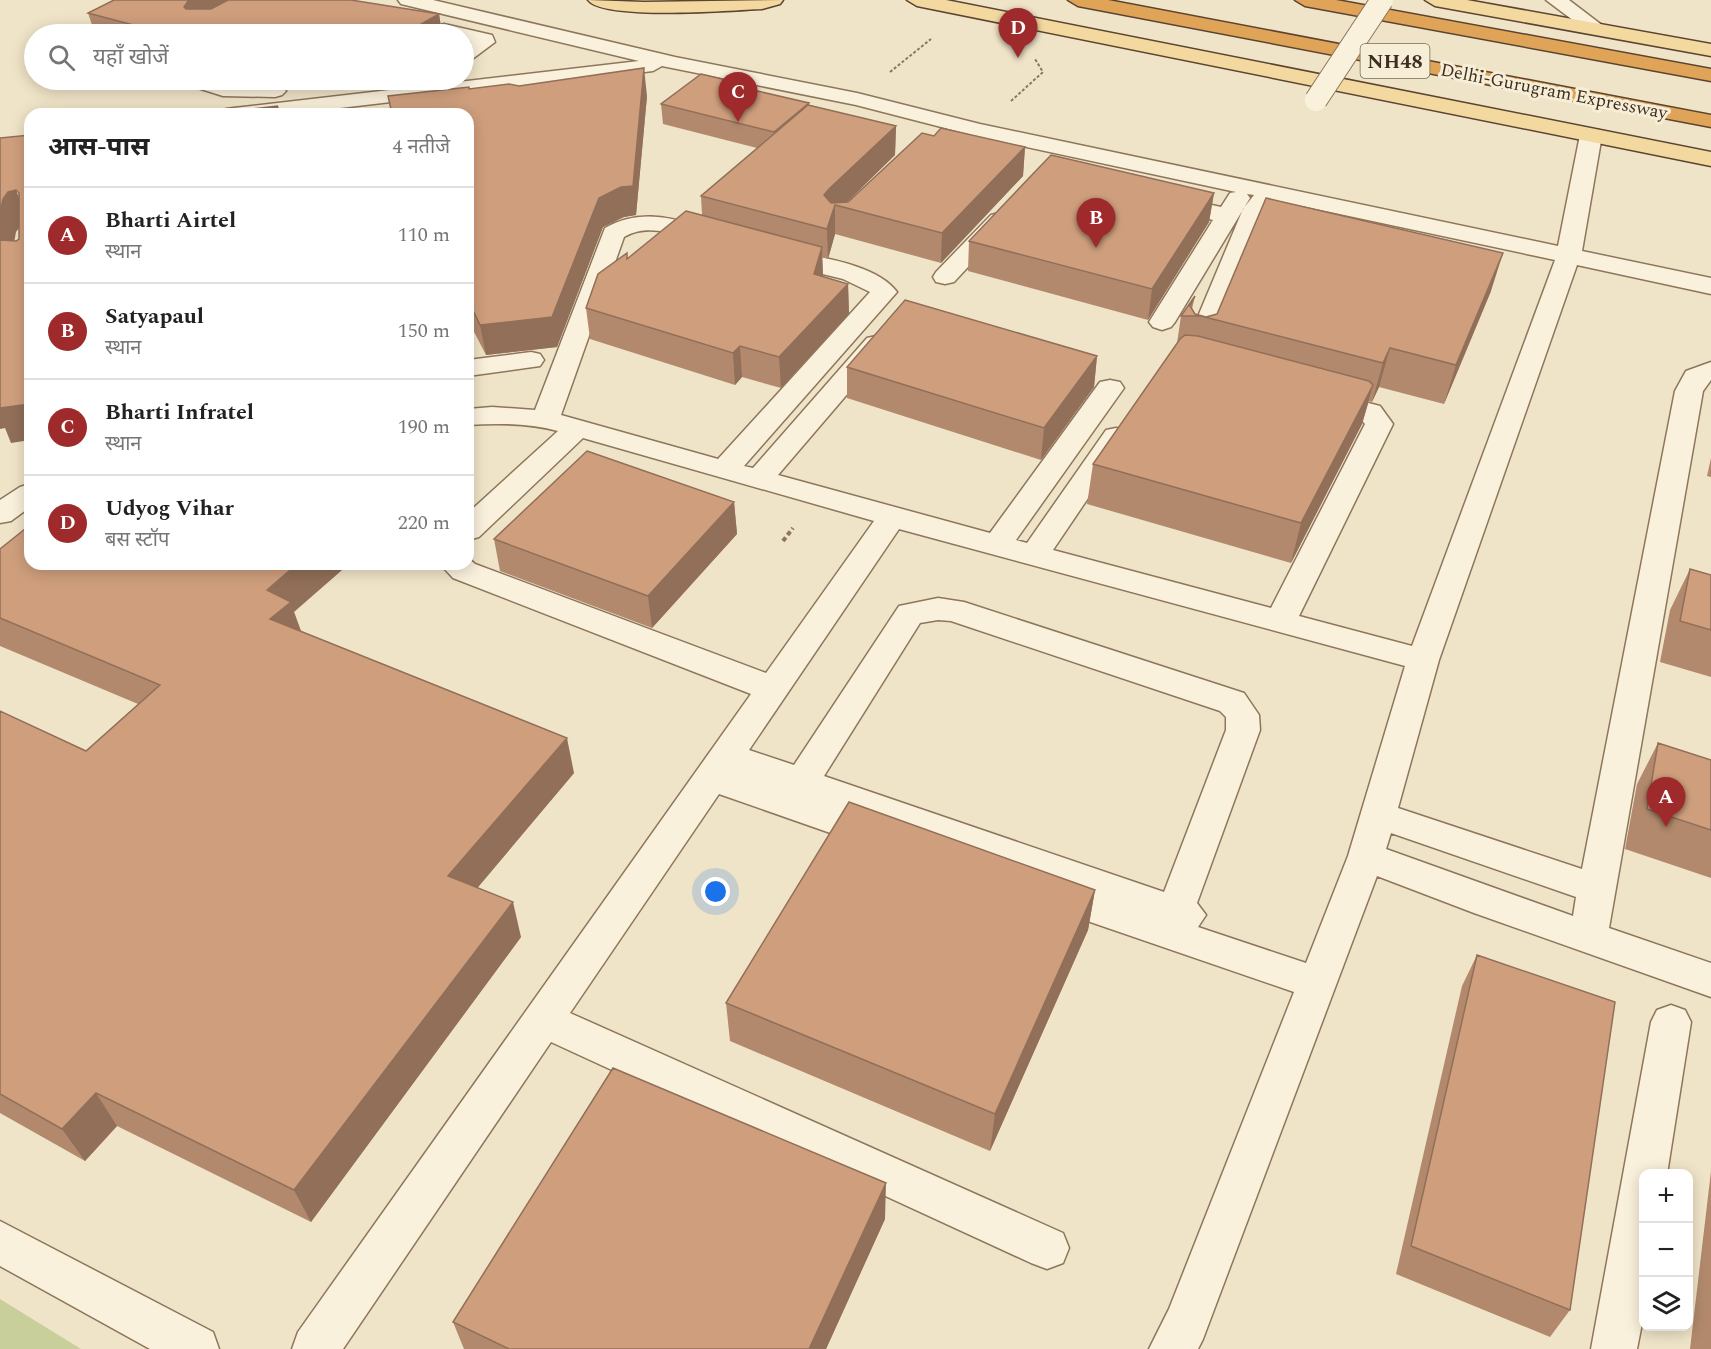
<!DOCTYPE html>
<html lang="hi">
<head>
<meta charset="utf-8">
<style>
	:root { --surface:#fff; --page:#f2f2f2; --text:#222; --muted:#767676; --line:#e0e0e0; --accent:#9e2a2b }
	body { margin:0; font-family:Spectral,"Noto Sans Devanagari",serif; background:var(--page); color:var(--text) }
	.controls { position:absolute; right:18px; bottom:18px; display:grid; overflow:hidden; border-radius:12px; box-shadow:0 3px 15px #0003 }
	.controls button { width:54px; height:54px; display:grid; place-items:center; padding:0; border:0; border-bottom:2px solid var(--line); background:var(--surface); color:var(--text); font:30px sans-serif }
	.you { position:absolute; left:716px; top:892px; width:21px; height:21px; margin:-15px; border:4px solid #fff; border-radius:50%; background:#1a73e8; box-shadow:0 0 0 9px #1a73e833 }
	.badge { display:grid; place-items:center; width:39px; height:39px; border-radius:50%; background:var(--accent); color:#fff; font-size:20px; font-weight:700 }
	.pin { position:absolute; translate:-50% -50px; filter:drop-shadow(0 2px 3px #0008) }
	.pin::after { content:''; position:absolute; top:32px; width:21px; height:18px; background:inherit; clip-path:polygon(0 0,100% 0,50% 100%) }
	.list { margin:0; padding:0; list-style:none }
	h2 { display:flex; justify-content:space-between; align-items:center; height:78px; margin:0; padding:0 24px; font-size:26px }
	h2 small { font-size:20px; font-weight:400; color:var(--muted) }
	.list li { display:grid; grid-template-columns:39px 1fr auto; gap:18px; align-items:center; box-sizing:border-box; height:96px; padding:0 24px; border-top:2px solid var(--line) }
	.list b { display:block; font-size:22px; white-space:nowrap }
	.list p { margin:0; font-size:20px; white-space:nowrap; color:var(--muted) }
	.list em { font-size:20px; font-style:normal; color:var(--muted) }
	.icon { flex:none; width:33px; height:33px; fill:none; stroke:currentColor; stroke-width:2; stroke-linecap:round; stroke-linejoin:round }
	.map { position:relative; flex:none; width:1711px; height:1349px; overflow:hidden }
	.search { position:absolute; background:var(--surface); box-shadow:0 3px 15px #0003; left:24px; top:24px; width:450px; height:66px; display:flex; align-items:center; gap:15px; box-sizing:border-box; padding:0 21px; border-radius:33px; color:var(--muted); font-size:22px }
	.panel { position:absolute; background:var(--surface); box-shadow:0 3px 15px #0003; left:24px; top:108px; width:450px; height:462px; border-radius:18px }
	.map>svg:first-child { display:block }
	.green { fill:#c9cf9b }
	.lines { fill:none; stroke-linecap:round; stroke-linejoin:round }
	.minor-casing { stroke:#8d765c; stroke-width:3 }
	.major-casing { stroke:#5b4430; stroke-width:3 }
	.highway-casing { stroke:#5b4430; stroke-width:3 }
	.path-far1 { stroke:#8d765c; stroke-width:2; stroke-dasharray:3 2; stroke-linecap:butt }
	.path { stroke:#8d765c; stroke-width:4; stroke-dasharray:4.5 3; stroke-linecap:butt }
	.minor { fill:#faf1dc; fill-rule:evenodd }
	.major { fill:#f3d9a0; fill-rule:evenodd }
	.highway { fill:#e0a458; fill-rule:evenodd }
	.minor-bridge-casing { stroke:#8d765c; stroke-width:24; stroke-linecap:butt }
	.minor-bridge { stroke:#faf1dc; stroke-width:22 }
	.wall { fill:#b2896c }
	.shaded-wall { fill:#916f58 }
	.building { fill:#cf9f7d; stroke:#916f58; stroke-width:1.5 }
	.labels { text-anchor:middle; stroke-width:6; stroke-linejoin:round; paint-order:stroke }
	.far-street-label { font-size:18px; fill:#3d2e20; stroke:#f7eed8 }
	.shield { fill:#f7eed8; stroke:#756857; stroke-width:1.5 }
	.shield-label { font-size:20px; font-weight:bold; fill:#3d2e20 }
</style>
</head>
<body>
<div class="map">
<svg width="1711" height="1349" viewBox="0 0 1711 1349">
	<rect width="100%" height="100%" fill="#f0e4c8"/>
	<path class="green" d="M0 1299 81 1349H0Z"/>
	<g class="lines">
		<g class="minor-casing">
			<path id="minor" d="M398 0H433L675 57 857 93 980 124 1558 246 1580 135 1583 130H1599L1602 135 1582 251 1711 278V294L1577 265 1439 660 1398 808 1582 869 1675 391 1686 371 1711 362V380L1703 391 1609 928 1711 963V997L1474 913 1377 876 1203 1339 1198 1349H1149L1169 1309 1294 992 1038 904 1032 893 1038 882 1044 880 893 827 897 836 892 846 879 850 719 794 570 1013 1063 1233 1069 1248 1063 1263 1047 1269 1031 1263 551 1042 343 1349H292L298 1332 751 694 453 578 440 564H468V558L475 564 766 673 874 521 583 438 479 537 468 540V513L558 431C529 423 498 423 468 425V409L492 407 535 410 605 228C636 210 666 216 699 226 708 229 719 230 724 238L721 243 712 245C683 238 652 221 624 237L561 415 718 459 870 292 843 279 770 261 767 256 770 251 779 249C812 256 876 263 897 292L744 466 753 468 867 338 876 336 885 338 889 344 885 350 778 475 990 533 1100 382 1110 380 1120 382 1124 388 1016 540 1027 543 1106 430 1116 428 1126 430 1130 436 1053 550 1271 608 1365 424 1360 418 1312 405 1308 399 1312 393 1322 391 1380 406 1393 424 1299 616 1412 646 1555 260 1274 200 1266 210 1212 345 1208 351 1199 353 1190 351 1186 345 1243 209 1254 195 1247 194 1250 198 1175 322 1171 327 1162 330 1153 327 1149 322 1213 220 1158 207 1154 202 1158 197 1166 195 1221 207 1230 193 1236 192 980 137 856 105 662 66 653 71 289 114H223L226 109 234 108 639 61 401 4ZM899 529 1405 666 1348 856 1306 963 1198 927 1206 915 1197 903 1260 730 1259 715 1244 693 964 602 938 598 899 606 794 765 749 750ZM938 620 951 621 1220 711 1226 717V730L1164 892 824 776 920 623ZM1391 833 1576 897 1573 916 1386 849Z
				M1546 0H1569L1607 29 1604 33H1590Z
				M444 24 492 35 495 42 471 60 464 62V47L471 42 464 40V34H437L434 30 437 26Z
				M182 80 275 85 282 87 286 91 282 95 275 97 223 96 185 84Z
				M999 213 1007 215 1011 220 1007 225 954 282 945 284 936 282 933 277 936 272 991 215Z
				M531 352 540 354 544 360 540 366 468 376V360Z
				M30 484V507L11 521 0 523V500L20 487Z
				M1671 1005 1685 1010 1691 1022 1667 1174H1644V1313L1637 1349H1591L1651 1022 1657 1010Z
				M0 1221 213 1332 219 1349H150L0 1266Z"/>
		</g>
		<g class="major-casing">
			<path id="major" d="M588 0 644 2 783 0 780 4 762 9C734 10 603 21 588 0Z
				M907 0H946L1711 152V166L917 6Z
				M1425 0H1467L1711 44V56L1435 6Z"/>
		</g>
		<g class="highway-casing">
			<path id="highway" d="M1068 0H1108L1711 115V127L1078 6Z
				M1295 0H1336L1711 69V81L1305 6Z"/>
		</g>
		<path class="path-far1" d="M890 72 931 39
			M1011 101 1043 72 1035 59"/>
		<path class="path" d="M783 541 793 528"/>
		<use href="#minor" class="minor"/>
		<use href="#major" class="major"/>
		<use href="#highway" class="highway"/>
		<g class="minor-bridge-casing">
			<path id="minor-bridge" d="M1316 100 1382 0"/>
		</g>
		<use href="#minor-bridge" class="minor-bridge"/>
	</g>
	<path class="wall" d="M88 13 439 14 442 34H95Z
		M727 84 809 103V105L896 126 895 155 847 202H848L934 136 1025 147 1023 176 941 263 835 234 828 259 822 257 823 276 848 284 849 314 781 388 742 377 735 385 590 339 586 308 628 258 702 215 701 196 757 148 663 124 661 104Z
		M519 86 647 96 636 215 624 217 603 227 557 347 486 355 470 324H468V114L469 89Z
		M1214 193 1209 222 1148 320 968 271 969 241Z
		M1491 291 1444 404 1379 387 1372 402 1369 401 1362 424 1291 563 1087 504 1093 464 1177 343 1181 316 1195 296 1192 309 1195 314 1206 317Z
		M1097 356 1094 387 1041 460 847 398V367Z
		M1711 458V477L1707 476Z
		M734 502 737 534 652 628 500 571 494 539Z
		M0 549 30 564 294 612 301 631 574 773 477 888 521 937 311 1222 117 1126 85 1161 0 1113V711L86 751 138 704 0 646Z
		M1690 569 1711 575V677L1660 662 1670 610Z
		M1658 743 1711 760V878L1625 849 1637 784Z
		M1095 890 1088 930 990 1151 730 1041 726 1003Z
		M1477 955 1570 1310 1550 1337 1396 1274 1462 986Z
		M1711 1171V1349H1690Z
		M885 1219 826 1349H464L453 1322Z"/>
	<path class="shaded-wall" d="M190 0H233L196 28 184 7 188 1Z
		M439 14 442 34H404Z
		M276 26 278 34H260Z
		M644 68 647 96 636 215 624 217 603 227 557 347 486 355 480 325 599 198Z
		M809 103 810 122 775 152 774 132Z
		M278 106 281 114H265Z
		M896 126 895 155 842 207 835 205V234L828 259 827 229 824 195 829 189Z
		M1025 147 1023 176 941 263 942 233Z
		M16 190 29 223 21 225 16 232 10 266 0 242V212L3 199 8 192Z
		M1214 193 1209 222 1148 320 1152 289Z
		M822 247 823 277 814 274Z
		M1503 253 1491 291 1444 404 1456 365Z
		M848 284 849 314 781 388 779 357Z
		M468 312 470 324H468Z
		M740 346 742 377 735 385 733 353Z
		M1390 348 1379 387 1372 402 1383 363Z
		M1097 356 1094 387 1041 460 1044 428Z
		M1373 385 1362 424 1291 563 1301 523Z
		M0 395 30 404V440L11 443 5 428 0 429Z
		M734 502 737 534 652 628 648 596Z
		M297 564H349L294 612 303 637 270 619 267 590Z
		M567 738 574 773 458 911 448 876Z
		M1095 890 1088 930 990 1151 995 1114Z
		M513 902 521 937 311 1222 294 1190Z
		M96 1093 117 1126 85 1161 62 1129Z
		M886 1183 885 1219 826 1349H809Z"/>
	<path class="building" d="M114 0H190L188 1 184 7 186 9H211L228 0H351L439 14 404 34H321L276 26 260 34H167L88 13Z
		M644 68 633 186 621 187 599 198 552 317 480 325 468 300V114H392L388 96 469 87V89L509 84 519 86Z
		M701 74 722 79 727 84 809 103 774 132 661 104Z
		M808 105 896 126 829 189 824 195 831 203 848 202 922 133 934 136 941 128 1025 147 942 233 835 205 827 229 701 196Z
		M278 106 265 114H208Z
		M30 135V404L0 408V239L1 240 16 241 19 239V193L16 190 8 192 3 199 0 212V138Z
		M1051 155 1214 193 1152 289 969 241Z
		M1266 198 1503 253 1456 365 1390 348 1383 363 1201 316H1181L1195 296 1190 306 1195 314 1206 317 1217 314Z
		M686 211 822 247 814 274 848 284 779 357 740 346 733 353 586 308 598 274 627 253V259Z
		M905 300 1097 356 1044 428 847 367Z
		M1185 335 1198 336 1369 381 1373 385 1301 523 1093 464 1180 339Z
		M587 451 734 502 648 596 494 539Z
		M30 525V564H297L267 590 291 602 270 619 567 738 448 876 513 902 294 1190 96 1093 62 1129 0 1094V711L86 751 160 685 0 618V549Z
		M1690 569 1711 575V630L1680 621Z
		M1658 743 1711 760V830L1647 809Z
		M849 802 1095 890 995 1114 726 1003Z
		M1477 955 1615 1002 1570 1310 1411 1246Z
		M613 1068 886 1183 809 1349H509L453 1322Z"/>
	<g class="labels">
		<g class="far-street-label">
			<text transform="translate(1554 91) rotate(11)" y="6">Delhi-Gurugram Expressway</text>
		</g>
		<rect class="shield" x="1360.5" y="44" width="69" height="34" rx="4.5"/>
		<g class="shield-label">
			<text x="1395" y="68">NH48</text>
		</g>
	</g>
</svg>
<div class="controls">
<button>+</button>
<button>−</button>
<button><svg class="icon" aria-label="layers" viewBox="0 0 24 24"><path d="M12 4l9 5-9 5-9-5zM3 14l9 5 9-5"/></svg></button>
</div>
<div class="you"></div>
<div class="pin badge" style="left:1666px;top:827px">A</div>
<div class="pin badge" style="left:1096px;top:248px">B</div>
<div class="pin badge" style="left:738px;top:122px">C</div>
<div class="pin badge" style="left:1018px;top:58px">D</div>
<div class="search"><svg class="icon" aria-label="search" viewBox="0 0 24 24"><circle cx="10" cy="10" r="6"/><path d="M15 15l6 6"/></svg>यहाँ खोजें</div>
<section class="panel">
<h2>आस-पास<small>4 नतीजे</small></h2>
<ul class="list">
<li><span class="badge">A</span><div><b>Bharti Airtel</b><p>स्थान</p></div><em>110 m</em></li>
<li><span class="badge">B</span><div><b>Satyapaul</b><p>स्थान</p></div><em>150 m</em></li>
<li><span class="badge">C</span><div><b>Bharti Infratel</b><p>स्थान</p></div><em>190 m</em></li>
<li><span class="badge">D</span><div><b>Udyog Vihar</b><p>बस स्टॉप</p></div><em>220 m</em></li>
</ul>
</section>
</div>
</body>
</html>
